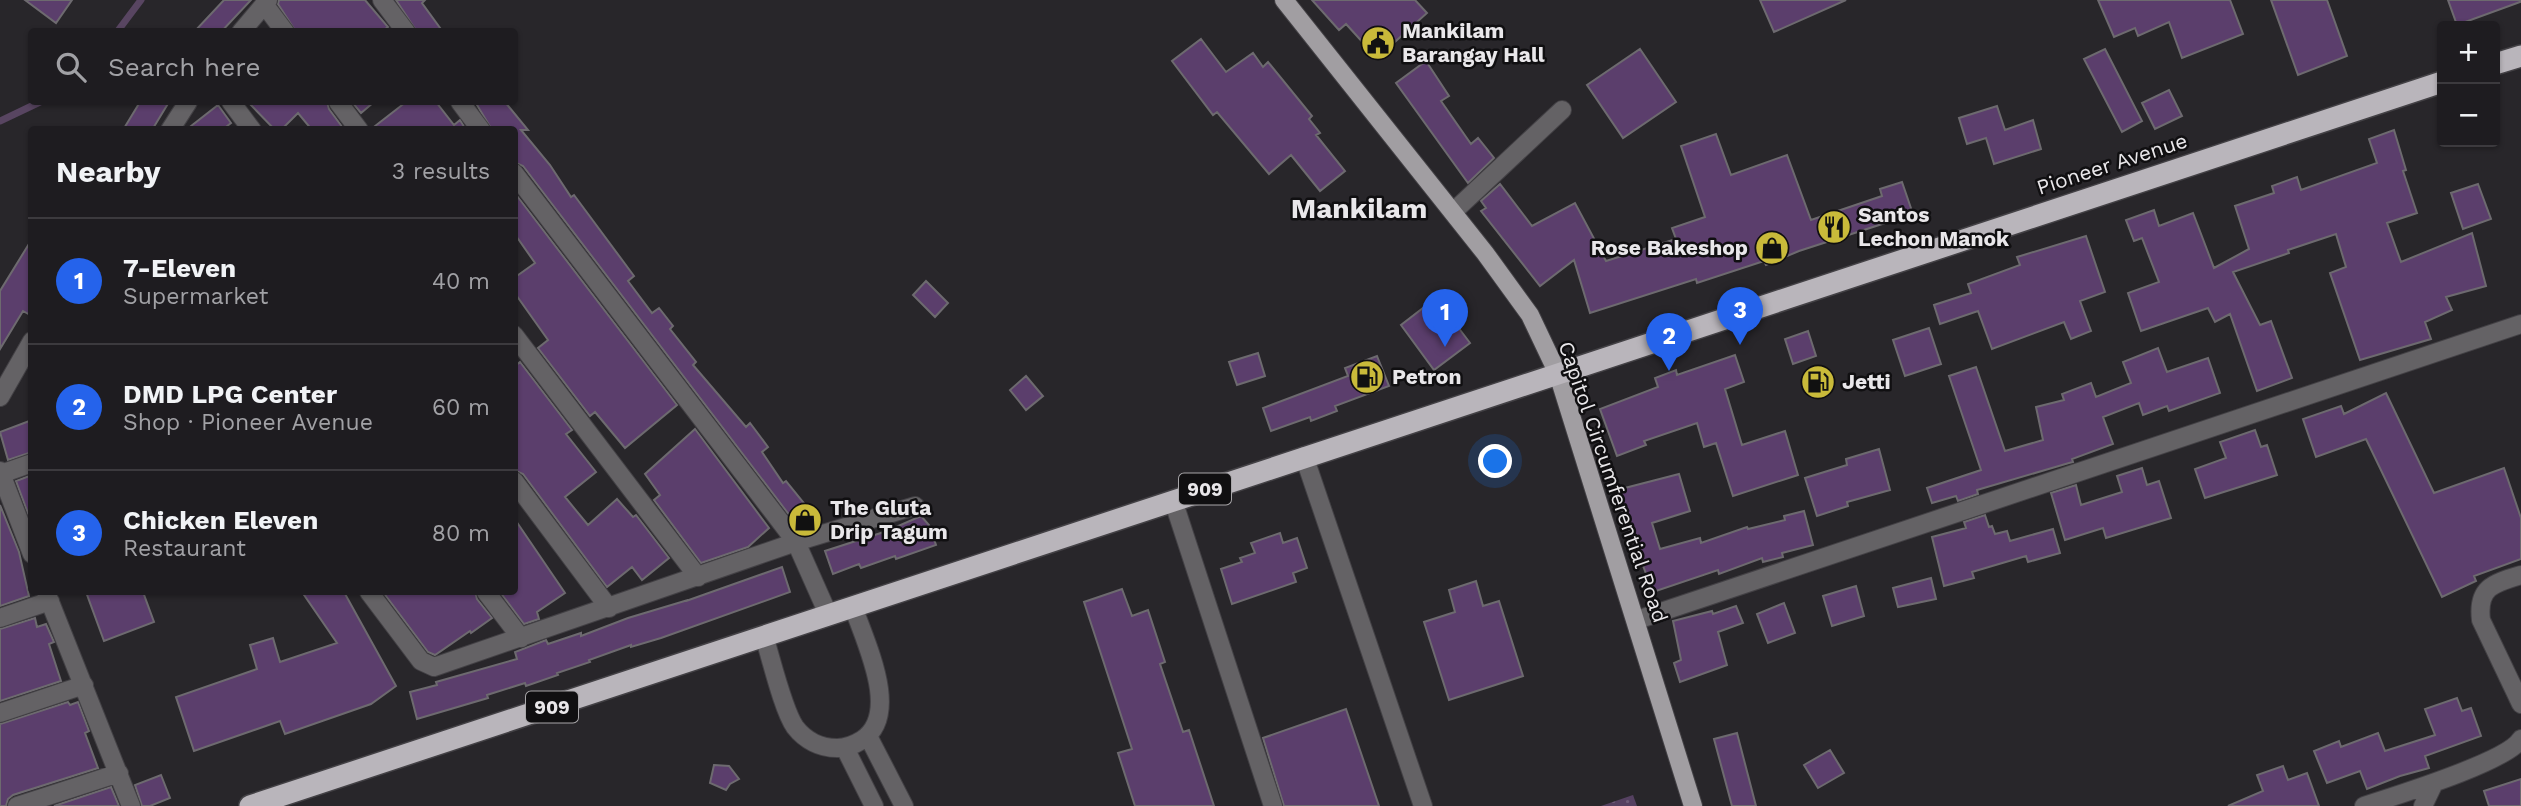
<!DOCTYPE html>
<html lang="en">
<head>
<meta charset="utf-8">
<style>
	:root { --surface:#1e1c20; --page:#2b292d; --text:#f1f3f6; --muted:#a1a1a5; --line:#3c3a3e; --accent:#2563eb }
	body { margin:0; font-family:"Work Sans",sans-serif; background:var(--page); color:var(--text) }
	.controls { position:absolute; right:21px; top:21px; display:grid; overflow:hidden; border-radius:7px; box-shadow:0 2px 5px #0004 }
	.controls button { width:63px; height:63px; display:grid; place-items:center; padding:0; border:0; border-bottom:2px solid var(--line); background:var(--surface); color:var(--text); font:35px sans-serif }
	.you { position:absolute; left:1496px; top:462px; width:24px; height:24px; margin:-18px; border:5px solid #fff; border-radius:50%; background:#1a73e8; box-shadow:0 0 0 10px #1a73e833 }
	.badge { display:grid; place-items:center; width:46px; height:46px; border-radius:50%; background:var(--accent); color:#fff; font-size:23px; font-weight:700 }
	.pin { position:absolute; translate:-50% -58px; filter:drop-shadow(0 2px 4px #0008) }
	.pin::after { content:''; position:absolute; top:37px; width:24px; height:21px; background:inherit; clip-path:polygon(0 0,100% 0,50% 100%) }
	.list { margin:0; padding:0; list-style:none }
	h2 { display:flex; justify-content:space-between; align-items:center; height:91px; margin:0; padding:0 28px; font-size:30px }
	h2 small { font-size:23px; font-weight:400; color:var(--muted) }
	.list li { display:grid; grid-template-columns:46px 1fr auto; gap:21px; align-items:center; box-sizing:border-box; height:126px; padding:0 28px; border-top:2px solid var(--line) }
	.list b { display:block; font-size:26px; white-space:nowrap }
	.list p { margin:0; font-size:23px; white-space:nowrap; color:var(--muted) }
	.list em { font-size:23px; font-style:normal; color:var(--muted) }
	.icon { flex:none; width:38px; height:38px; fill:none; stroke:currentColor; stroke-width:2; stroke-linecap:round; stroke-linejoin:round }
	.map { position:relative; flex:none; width:2521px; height:806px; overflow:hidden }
	.search { position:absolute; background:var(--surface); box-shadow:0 2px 5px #0004; left:28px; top:28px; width:490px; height:77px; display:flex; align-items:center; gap:18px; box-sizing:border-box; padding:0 24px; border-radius:7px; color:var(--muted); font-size:26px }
	.panel { position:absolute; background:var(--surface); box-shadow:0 2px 5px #0004; left:28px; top:126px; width:490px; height:469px; border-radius:7px }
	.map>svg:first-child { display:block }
	.green { fill:url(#green-dots) }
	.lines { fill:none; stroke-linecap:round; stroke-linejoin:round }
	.stream { stroke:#584561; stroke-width:7 }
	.building { fill:#5b3e6c; stroke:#6d6a6f; stroke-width:2 }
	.minor-casing { stroke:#434145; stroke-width:20 }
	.major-casing { stroke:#434145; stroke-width:20 }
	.highway-casing { stroke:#434145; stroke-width:24 }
	.minor { stroke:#646265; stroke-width:18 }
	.major { stroke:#a19ea2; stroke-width:18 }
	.highway { stroke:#b9b5bb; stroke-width:21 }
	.labels { text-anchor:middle; stroke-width:5; stroke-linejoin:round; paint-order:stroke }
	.shield { fill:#100f11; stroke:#a8a6a9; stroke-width:2 }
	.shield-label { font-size:19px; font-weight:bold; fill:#e9e7ea }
	.poi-label { font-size:21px; font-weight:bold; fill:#e9e7ea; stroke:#100f11; text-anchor:start }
	.street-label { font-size:21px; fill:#e9e7ea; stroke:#100f11 }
	.district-label { font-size:28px; font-weight:bold; fill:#e9e7ea; stroke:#100f11 }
</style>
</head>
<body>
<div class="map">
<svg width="2521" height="806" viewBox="0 0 2521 806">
	<defs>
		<pattern id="green-dots" width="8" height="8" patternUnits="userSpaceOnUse" patternTransform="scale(1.75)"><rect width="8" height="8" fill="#554161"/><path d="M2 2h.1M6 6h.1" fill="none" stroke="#6d5c78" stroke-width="1.8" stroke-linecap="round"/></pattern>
	</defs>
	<rect width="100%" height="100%" fill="#28262a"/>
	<path class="green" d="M1633 795 1637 806H1601Z"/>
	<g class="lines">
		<path class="stream" d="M117 32 141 0
			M0 121 40 102"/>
	</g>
	<path class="building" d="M25 0H72L56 23Z
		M224 0H251L221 32H194Z
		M279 0H365L388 27 385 29 387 32H296L278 4Z
		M396 0H425L422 3 443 32H417Z
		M1312 0H1415L1427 13 1377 58 1346 24 1339 30Z
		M1760 0H1846L1774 32Z
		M2098 0H2230L2243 34 2182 58 2169 22 2138 36 2135 28 2114 37Z
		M2271 0H2327L2347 56 2298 75Z
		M2448 0H2520V2L2457 25Z
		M1201 39 1226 72 1253 53 1263 67 1268 62 1312 116 1309 119 1320 133 1316 135 1345 171 1320 191 1291 155 1269 174 1217 112 1213 115 1172 61Z
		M1640 49 1676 102 1623 138 1587 85Z
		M2105 49 2142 121 2122 132 2084 59Z
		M1426 61 1449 96 1441 101 1471 144 1478 138 1494 158 1468 183 1396 83Z
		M2169 90 2182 116 2155 129 2142 103Z
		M140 102H169L152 130H123Z
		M248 102H327L329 109 343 128 312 130 298 113 281 130H275Z
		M352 102H374L361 113Z
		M406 102H436L454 125 460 120 466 130H370Z
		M481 102H505L528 130H521L550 165 571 197 574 195 634 276 628 281 652 313 659 308 673 326 670 329 696 362 693 365 746 427 750 423 768 447 762 452 783 483 786 481 820 523 800 529 523 166 514 162V130H492L477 105Z
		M218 105 231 123 222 130H186Z
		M1997 106 2005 130 2033 120 2041 149 1994 164 1986 138 1967 144 1959 118Z
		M2394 130 2406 170 2403 171 2417 213 2387 223 2401 262 2472 233 2486 286 2446 297 2452 310 2425 322 2431 339 2360 360 2330 273 2346 267 2336 234 2288 250 2289 253 2233 272 2260 325 2271 321 2292 378 2257 391 2230 314 2215 322 2208 308 2141 331 2128 293 2159 282 2142 238 2134 241 2126 220 2154 210 2159 226 2193 213 2214 268 2249 249 2235 206 2274 193 2272 186 2297 177 2301 190 2377 163 2369 139Z
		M1716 134 1731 175 1787 155 1811 220 1882 196 1880 189 1902 182 1913 214 1799 251 1766 265 1764 261 1697 283 1696 279 1590 313 1574 260 1540 286 1481 211 1486 208 1481 201 1500 184 1532 226 1575 203 1606 261 1676 239 1672 228 1705 217 1681 146Z
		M2478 184 2491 219 2463 229 2451 193Z
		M514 192 677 405 625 448 595 412 590 416 538 348 548 340 514 292V278L535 263 514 233Z
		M2086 236 2105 292 2080 301 2091 331 2071 339 2064 322 1992 349 1978 311 1940 324 1934 305 1971 293 1968 284 2020 265 2017 257Z
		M32 239V316L23 311 0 349V291Z
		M926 281 948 303 935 317 913 295Z
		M1436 298 1470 343 1434 370 1401 325Z
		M1929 328 1941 364 1905 376 1893 340Z
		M1808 331 1816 356 1793 364 1785 339Z
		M2158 348 2167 372 2208 358 2220 393 2169 411 2167 406 2143 415 2139 403 2103 417 2113 444 2072 459 2073 462 2069 463 1977 490 1978 494 1958 501 1956 496 1932 503 1927 488 1981 470 1949 376 1976 367 2005 451 2043 440 2036 407 2064 400 2062 394 2091 383 2096 397 2131 383 2123 362Z
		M1258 353 1265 376 1237 385 1229 362Z
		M1735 355 1744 382 1725 389 1742 445 1785 431 1798 475 1733 496 1716 443 1704 447 1697 423 1644 441 1646 445 1617 456 1600 409 1658 387 1655 378 1676 370 1677 375Z
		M1377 356 1389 386 1335 406 1337 411 1311 421 1310 417 1271 431 1263 408 1348 376 1345 368Z
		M520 362 572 430 566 434 596 472 565 497 588 525 617 499 633 517 636 515 669 558 642 580 632 567 607 587 523 474 514 470V367Z
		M1026 376 1043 396 1026 410 1010 390Z
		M2386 393 2434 493 2504 468 2521 518V559L2474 576 2476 581 2442 597 2366 439 2316 457 2303 419 2341 406 2344 414Z
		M32 420V452L8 460 0 432Z
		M695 429 769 528 748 547 701 563 654 500 660 495 645 474Z
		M2255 430 2261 447 2267 445 2277 475 2205 498 2195 469 2226 458 2220 442Z
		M1879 449 1890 490 1847 502 1848 506 1817 516 1805 478 1847 465 1846 459Z
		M2142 468 2147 485 2159 481 2171 518 2106 538 2103 528 2065 540 2051 493 2076 485 2081 505 2122 492 2117 476Z
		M1679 474 1690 511 1652 523 1660 549 1700 538 1701 543 1747 527 1748 529 1785 520 1784 516 1804 511 1813 545 1782 553 1783 557 1763 562 1762 558 1719 574 1718 570 1653 592 1623 513 1617 490Z
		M32 475V515L29 516 16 481Z
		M0 505 19 552 29 596 0 606Z
		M1985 515 1989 527 1992 526 1995 534 2007 531 2010 541 2053 529 2060 553 2028 562 2026 556 1972 572 1974 578 1944 586 1932 537 1966 528 1964 522Z
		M921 516 929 525 936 545 896 559 895 556 861 568 859 564 833 574 825 551 887 531Z
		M514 518 565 593 537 612 539 619 524 624 500 592H514Z
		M1280 533 1283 543 1297 538 1307 568 1293 573 1296 582 1232 604 1221 569 1242 562 1240 558 1255 553 1251 543Z
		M782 567 790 592 661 638 631 647V645L589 660 590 662 557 673 558 675 526 686 525 683 487 695 488 698 417 719 410 692 437 685 436 682 517 659 515 652 546 640 548 644 581 633V636L628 618 688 600 686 601Z
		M1931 578 1936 599 1898 607 1893 588Z
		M1476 581 1483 606 1499 601 1523 676 1449 700 1424 622 1455 612 1449 590Z
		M1856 586 1864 616 1832 626 1823 596Z
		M1122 589 1132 616 1148 610 1165 662 1160 664 1183 732 1189 730 1214 806H1135L1118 753 1132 749 1084 602Z
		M86 592H143L154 622 104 641Z
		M302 592H344L396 686 371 704 285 734 280 721 194 751 176 697 257 669 250 645 273 638 280 662 337 643Z
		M383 592H475L477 599 492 618 471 633 470 631 435 655 428 652Z
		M1784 603 1795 633 1768 643 1757 614Z
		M1736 606 1743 623 1718 632 1727 665 1680 682 1674 663 1681 660 1673 621 1712 611 1713 614Z
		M35 618 37 627 46 624 54 642 49 644 61 681 0 701V629Z
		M2457 698 2462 711 2471 708 2481 736 2425 756 2429 768 2400 776 2367 789 2360 771 2327 783 2314 751 2339 741 2341 747 2378 733 2385 751 2435 735 2425 709Z
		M68 702 70 705 78 702 89 731 85 733 98 768 13 795 8 799 6 806H0V724Z
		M1346 709 1379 806H1284L1263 738Z
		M1737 733 1756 806H1732L1714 739Z
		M1830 750 1844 773 1818 788 1804 765Z
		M714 765 729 766 739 779 730 784 726 790 710 783Z
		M2283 766 2288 780 2307 773 2319 806H2228L2263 791 2257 775Z
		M161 775 170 798 150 806H142L135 785Z
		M2521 779V806H2489L2484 791Z
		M111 787 119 806H54Z"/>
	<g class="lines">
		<g class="minor-casing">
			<path id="minor" d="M382 0 406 32
				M264 4 285 32
				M241 32 268 0
				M231 102 252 130
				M338 102 359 130
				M460 102 481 130
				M170 130 188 102
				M514 173 796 542 828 614
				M1453 212 1562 110
				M514 335 698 577
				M0 397 32 341
				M1304 456 1423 806
				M0 471 32 554
				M1 474 32 463
				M514 481 609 608
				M1173 500 1273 806
				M2521 575C2494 583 2477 587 2481 620L2521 704
				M46 592 131 806
				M369 592 421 661 434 667 796 542 915 506
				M486 592 521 638
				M0 618 50 601
				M1637 620 2521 324
				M764 636C771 658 783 710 795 727 805 740 820 748 837 748 846 748 854 745 862 740 902 714 864 640 853 606
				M0 713 84 685
				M868 736 904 806
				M845 748 874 806
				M17 806 119 773
				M2364 806C2394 796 2507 762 2521 739
				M2423 806 2434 783"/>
		</g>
		<g class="major-casing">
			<path id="major" d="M1284 0 1485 253 1530 315 1558 374 1693 806"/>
		</g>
		<g class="highway-casing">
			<path id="highway" d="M2495 64 2521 56
				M250 806C981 564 1711 321 2442 82"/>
		</g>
		<use href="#minor" class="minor"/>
		<use href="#major" class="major"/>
		<use href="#highway" class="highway"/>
	</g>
	<defs>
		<g id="civic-disc" transform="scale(1.75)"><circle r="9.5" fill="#c9ba3a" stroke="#100f11"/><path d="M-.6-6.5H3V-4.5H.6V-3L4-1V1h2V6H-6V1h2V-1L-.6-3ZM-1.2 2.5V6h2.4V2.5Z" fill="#111"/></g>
		<g id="restaurant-disc" transform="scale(1.75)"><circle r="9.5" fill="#c9ba3a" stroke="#100f11"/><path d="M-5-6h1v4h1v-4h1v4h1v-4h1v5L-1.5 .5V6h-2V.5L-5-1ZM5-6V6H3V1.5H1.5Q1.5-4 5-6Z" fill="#111"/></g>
		<g id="shop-disc" transform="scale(1.75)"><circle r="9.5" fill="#c9ba3a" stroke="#100f11"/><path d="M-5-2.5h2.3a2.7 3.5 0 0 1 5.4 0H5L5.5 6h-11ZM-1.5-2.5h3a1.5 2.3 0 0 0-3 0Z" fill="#111"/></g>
		<g id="fuel-disc" transform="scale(1.75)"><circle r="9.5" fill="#c9ba3a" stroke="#100f11"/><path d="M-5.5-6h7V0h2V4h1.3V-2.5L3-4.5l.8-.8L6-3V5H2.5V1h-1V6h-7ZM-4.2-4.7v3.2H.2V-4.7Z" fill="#111"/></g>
	</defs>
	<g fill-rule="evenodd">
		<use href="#civic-disc" x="1378" y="43"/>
		<use href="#restaurant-disc" x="1834" y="227"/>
		<use href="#shop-disc" x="1772" y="248"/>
		<use href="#fuel-disc" x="1367" y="377"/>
		<use href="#fuel-disc" x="1818" y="382"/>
		<use href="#shop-disc" x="805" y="520"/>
	</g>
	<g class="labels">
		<g class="shield">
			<rect x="1179" y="473.5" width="52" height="31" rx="5"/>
			<rect x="526" y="691.5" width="52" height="31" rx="5"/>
		</g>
		<g class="shield-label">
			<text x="1205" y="496">909</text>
			<text x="552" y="714">909</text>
		</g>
		<g class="poi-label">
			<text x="1402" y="38">Mankilam<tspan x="1402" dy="24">Barangay Hall</tspan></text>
			<text x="1858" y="222">Santos<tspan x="1858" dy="24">Lechon Manok</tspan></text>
			<text x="1748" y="255" text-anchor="end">Rose Bakeshop</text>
			<text x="1392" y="384">Petron</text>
			<text x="1842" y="389">Jetti</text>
			<text x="830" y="515">The Gluta<tspan x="830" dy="24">Drip Tagum</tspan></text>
		</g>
		<g class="street-label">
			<text transform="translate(2112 164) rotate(-18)" y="7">Pioneer Avenue</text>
			<text transform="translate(1613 482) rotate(71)" y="7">Capitol Circumferential Road</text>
		</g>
		<g class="district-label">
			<text x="1359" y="218">Mankilam</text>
		</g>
	</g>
</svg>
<div class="controls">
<button>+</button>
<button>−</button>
</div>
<div class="you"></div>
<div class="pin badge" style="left:1445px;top:347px">1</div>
<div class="pin badge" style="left:1669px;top:371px">2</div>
<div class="pin badge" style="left:1740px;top:345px">3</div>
<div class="search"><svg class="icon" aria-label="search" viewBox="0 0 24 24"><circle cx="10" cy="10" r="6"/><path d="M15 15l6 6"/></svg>Search here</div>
<section class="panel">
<h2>Nearby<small>3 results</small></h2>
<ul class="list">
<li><span class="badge">1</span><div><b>7-Eleven</b><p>Supermarket</p></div><em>40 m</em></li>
<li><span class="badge">2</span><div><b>DMD LPG Center</b><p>Shop · Pioneer Avenue</p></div><em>60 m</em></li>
<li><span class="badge">3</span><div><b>Chicken Eleven</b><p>Restaurant</p></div><em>80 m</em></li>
</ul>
</section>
</div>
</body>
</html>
